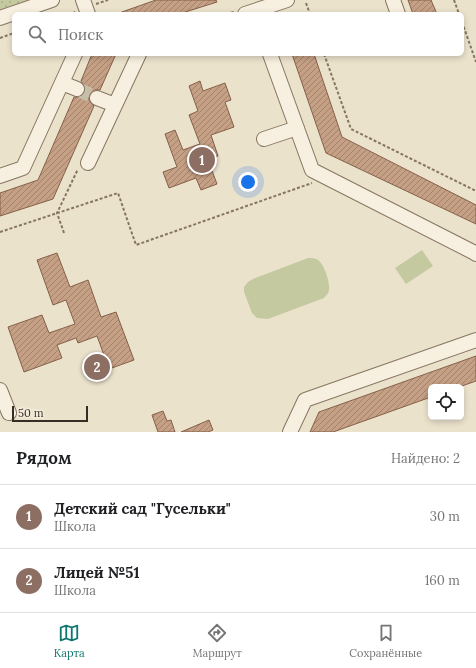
<!DOCTYPE html>
<html lang="ru">
<head>
<meta charset="utf-8">
<style>
	:root { --surface:#fff; --page:#f6f6f6; --text:#202124; --muted:#757577; --line:#e0e0e0; --accent:#0f766e }
	body { margin:0; font-family:Lora,serif; background:var(--page); color:var(--text) }
	.controls { position:absolute; right:12px; bottom:12px; display:grid; overflow:hidden; border-radius:6px; box-shadow:0 2px 6px #0003 }
	.controls button { width:36px; height:36px; display:grid; place-items:center; padding:0; border:0; border-bottom:1px solid var(--line); background:var(--surface); color:var(--text); font:20px sans-serif }
	.scale { position:absolute; left:12px; bottom:10px; width:76px; box-sizing:border-box; padding-left:4px; border:2px solid #392d23; border-top:0; font-size:11px; line-height:14px; white-space:nowrap; color:#392d23; -webkit-text-stroke:3px #f3ecdb; paint-order:stroke }
	.you { position:absolute; left:248px; top:182px; width:14px; height:14px; margin:-10px; border:3px solid #fff; border-radius:50%; background:#1a73e8; box-shadow:0 0 0 6px #1a73e833 }
	.badge { display:grid; place-items:center; width:26px; height:26px; border-radius:50%; background:var(--accent); color:#fff; font-size:13px; font-weight:700 }
	.pin { position:absolute; translate:-50% -50%; border:2px solid #fff; box-shadow:0 1px 4px #0006 }
	.list { margin:0; padding:0; list-style:none }
	h2 { display:flex; justify-content:space-between; align-items:center; height:52px; margin:0; padding:0 16px; font-size:17px }
	h2 small { font-size:13px; font-weight:400; color:var(--muted) }
	.list li { display:grid; grid-template-columns:26px 1fr auto; gap:12px; align-items:center; box-sizing:border-box; height:64px; padding:0 16px; border-top:1px solid var(--line) }
	.list b { display:block; font-size:15px; white-space:nowrap }
	.list p { margin:0; font-size:13px; white-space:nowrap; color:var(--muted) }
	.list em { font-size:13px; font-style:normal; color:var(--muted) }
	.icon { flex:none; width:22px; height:22px; fill:none; stroke:currentColor; stroke-width:2; stroke-linecap:round; stroke-linejoin:round }
	.map { position:relative; flex:none; width:476px; height:432px; overflow:hidden }
	.search { position:absolute; background:var(--surface); box-shadow:0 2px 6px #0003; left:12px; right:12px; top:12px; height:44px; display:flex; align-items:center; gap:10px; box-sizing:border-box; padding:0 14px; border-radius:6px; color:var(--muted); font-size:15px }
	.sheet { height:180px; background:var(--surface) }
	nav { display:flex; justify-content:space-around; align-items:center; box-sizing:border-box; height:56px; border-top:1px solid var(--line); background:var(--surface); font-size:11px; color:var(--muted) }
	nav a { display:grid; justify-items:center; gap:2px }
	nav .on { color:var(--accent) }
	.map>svg:first-child { display:block }
	.grass { fill:url(#grass-dots) }
	.garden { fill:#c4c9a0 }
	.building { fill:url(#building-hatch); stroke:#846049 }
	.lines { fill:none; stroke-linecap:round; stroke-linejoin:round }
	.minor-tunnel { stroke:#c7beaa; stroke-width:14; stroke-dasharray:14 7; stroke-linecap:butt }
	.minor-casing { stroke:#877561; stroke-width:16 }
	.path { stroke:#877561; stroke-width:2; stroke-dasharray:3 2; stroke-linecap:butt }
	.minor { stroke:#f7efdf; stroke-width:14 }
</style>
</head>
<body>
<div class="map">
<svg width="476" height="432" viewBox="0 0 476 432">
	<defs>
		<pattern id="grass-dots" width="8" height="8" patternUnits="userSpaceOnUse"><rect width="8" height="8" fill="#c4c9a0"/><path d="M2 2h.1M6 6h.1" fill="none" stroke="#a9ad8a" stroke-width="1.8" stroke-linecap="round"/></pattern>
		<pattern id="building-hatch" width="6" height="6" patternUnits="userSpaceOnUse"><rect width="6" height="6" fill="#c6a085"/><path d="M-1 1l2-2M0 6l6-6M5 7l2-2" fill="none" stroke="#a2836c"/></pattern>
	</defs>
	<rect width="100%" height="100%" fill="#ebe2cc"/>
	<path class="grass" d="M0 0H37L0 13Z"/>
	<path class="garden" d="M422 250 433 266 406 284 395 268Z
		M308 258C313 258 317 258 320 262 325 267 332 287 328 293 327 295 325 296 324 298L268 319 257 318 252 313 244 292V287L248 282 253 279Z"/>
	<path class="building" d="M156 0H216L217 2 179 14H120L119 13Z
		M408 0H431L437 14H413Z
		M92 54H116L100 90H95L89 95V100L94 106 53 199 0 216V193L38 180 74 97H79L85 92V87L81 81Z
		M292 54H314L342 137 476 205V224L326 153Z
		M200 81 203 91 225 83 231 100 225 102 234 127 211 135 218 156 208 160 217 184 201 190 196 178 169 188 163 172 177 167 165 134 175 130 183 150 200 144 189 115 198 111 189 86Z
		M57 253 70 287 88 280 101 317 116 312 134 360 109 369 97 336 78 343 76 338 57 345 62 358 24 372 8 327 42 315 49 333 75 324 66 300 53 305 37 260Z
		M476 356V381L459 387H431V397L333 432H310L319 412Z
		M163 411 167 421 171 420 175 432H158L152 415Z
		M209 420 213 430 208 432H181Z"/>
	<g class="lines">
		<path class="minor-tunnel" d="M77 89 97 98"/>
		<g class="minor-casing">
			<path id="minor" d="M83 0 88 14
				M393 0 398 14
				M245 14 287 0
				M0 18 52 0
				M270 54 312 170 475 253 476 254
				M62 83 77 89
				M97 98 115 105
				M264 139 297 128
				M88 163 139 54
				M0 176 23 168 75 54
				M0 390 9 413
				M290 432 305 400 476 340"/>
		</g>
		<path class="path" d="M454 0 459 14
			M306 3 310 14
			M96 4 108 0
			M69 14 75 12
			M226 14 234 12
			M462 22 476 62
			M0 38 14 33
			M324 54 351 129 476 191
			M0 232 118 193 136 245 312 183
			M64 233 57 213 78 169"/>
		<use href="#minor" class="minor"/>
	</g>
</svg>
<div class="controls">
<button><svg class="icon" aria-label="locate" viewBox="0 0 24 24"><circle cx="12" cy="12" r="6"/><path d="M12 2v4M12 18v4M2 12h4M18 12h4"/></svg></button>
</div>
<div class="scale">50 m</div>
<div class="you"></div>
<div class="pin badge" style="left:202px;top:160px;background:#8d6e63">1</div>
<div class="pin badge" style="left:97px;top:367px;background:#8d6e63">2</div>
<div class="search"><svg class="icon" aria-label="search" viewBox="0 0 24 24"><circle cx="10" cy="10" r="6"/><path d="M15 15l6 6"/></svg>Поиск</div>
</div>
<section class="sheet">
<h2>Рядом<small>Найдено: 2</small></h2>
<ul class="list">
<li><span class="badge" style="background:#8d6e63">1</span><div><b>Детский сад &quot;Гусельки&quot;</b><p>Школа</p></div><em>30 m</em></li>
<li><span class="badge" style="background:#8d6e63">2</span><div><b>Лицей №51</b><p>Школа</p></div><em>160 m</em></li>
</ul>
</section>
<nav>
<a class="on"><svg class="icon" aria-label="map" viewBox="0 0 24 24"><path d="M3 6l6-2 6 2 6-2v14l-6 2-6-2-6 2zM9 4v14M15 6v14"/></svg>Карта</a>
<a><svg class="icon" aria-label="directions" viewBox="0 0 24 24"><path d="M12 3l9 9-9 9-9-9zM9 14v-3h6M13 9l2 2-2 2"/></svg>Маршрут</a>
<a><svg class="icon" aria-label="saved" viewBox="0 0 24 24"><path d="M7 4h10v16l-5-4-5 4z"/></svg>Сохранённые</a>
</nav>
</body>
</html>
